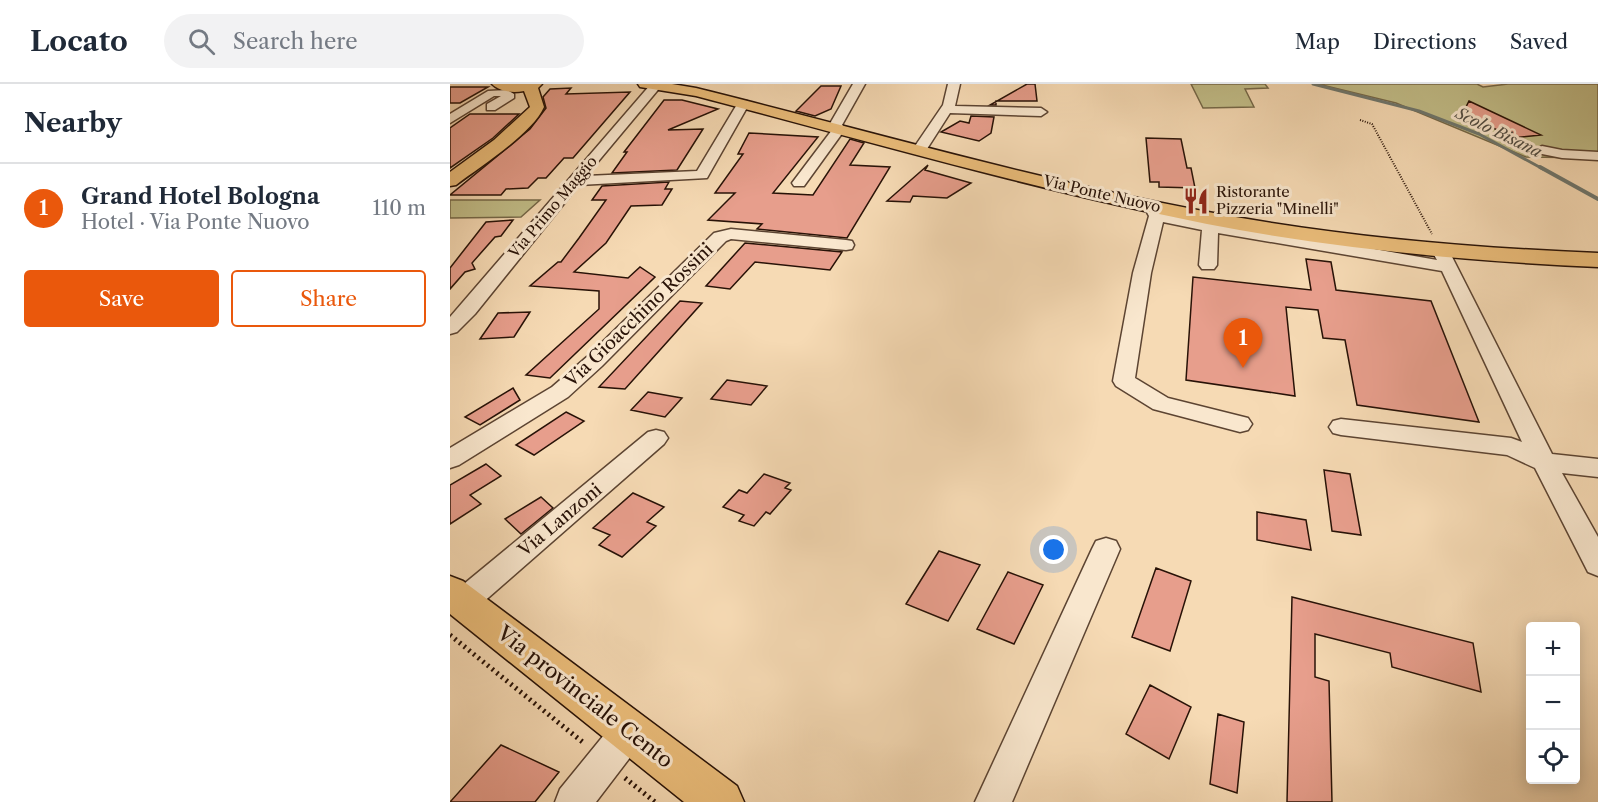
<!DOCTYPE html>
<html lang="en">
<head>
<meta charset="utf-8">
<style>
	:root { --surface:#fff; --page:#f2f2f3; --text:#1f2937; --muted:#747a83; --line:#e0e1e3; --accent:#ea580c }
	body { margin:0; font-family:"Libre Caslon Text",serif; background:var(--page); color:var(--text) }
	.controls { position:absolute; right:18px; bottom:18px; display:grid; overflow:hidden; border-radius:6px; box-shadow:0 3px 15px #0003 }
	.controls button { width:54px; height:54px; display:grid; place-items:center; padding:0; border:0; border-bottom:2px solid var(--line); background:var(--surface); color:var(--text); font:30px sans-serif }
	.you { position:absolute; left:604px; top:466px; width:21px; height:21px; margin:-15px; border:4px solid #fff; border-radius:50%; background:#1a73e8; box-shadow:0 0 0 9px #1a73e833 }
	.badge { display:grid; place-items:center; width:39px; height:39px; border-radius:50%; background:var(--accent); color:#fff; font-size:20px; font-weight:700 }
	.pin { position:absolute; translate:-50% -50px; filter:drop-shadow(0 2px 3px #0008) }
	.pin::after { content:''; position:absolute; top:32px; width:21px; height:18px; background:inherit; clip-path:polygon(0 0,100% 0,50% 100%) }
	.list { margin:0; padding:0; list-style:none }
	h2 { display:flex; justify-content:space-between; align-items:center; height:78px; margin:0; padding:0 24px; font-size:26px }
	h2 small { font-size:20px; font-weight:400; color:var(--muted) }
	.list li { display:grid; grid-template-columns:39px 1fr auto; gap:18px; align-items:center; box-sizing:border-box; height:90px; padding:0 24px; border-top:2px solid var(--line) }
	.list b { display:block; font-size:22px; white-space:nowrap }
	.list p { margin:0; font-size:20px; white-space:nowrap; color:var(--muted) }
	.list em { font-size:20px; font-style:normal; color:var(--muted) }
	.actions { display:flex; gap:12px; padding:18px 24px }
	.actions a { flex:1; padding:14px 0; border:2px solid var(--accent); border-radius:6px; text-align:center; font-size:21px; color:var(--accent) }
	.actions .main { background:var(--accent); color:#fff }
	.icon { flex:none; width:33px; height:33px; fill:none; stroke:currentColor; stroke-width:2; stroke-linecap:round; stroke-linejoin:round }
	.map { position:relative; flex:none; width:1148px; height:718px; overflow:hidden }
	header { display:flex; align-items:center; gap:36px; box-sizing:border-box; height:84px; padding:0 30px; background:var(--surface); border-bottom:2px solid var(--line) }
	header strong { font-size:28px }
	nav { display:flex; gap:33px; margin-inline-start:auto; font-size:21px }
	.search { width:420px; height:54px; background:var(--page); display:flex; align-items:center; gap:15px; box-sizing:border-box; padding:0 21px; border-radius:33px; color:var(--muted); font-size:22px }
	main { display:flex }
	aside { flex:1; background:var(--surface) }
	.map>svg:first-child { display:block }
	.green { fill:#c2be89; stroke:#756848; stroke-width:1.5 }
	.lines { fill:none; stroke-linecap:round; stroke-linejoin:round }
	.stream-far1 { stroke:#6f776e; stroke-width:3 }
	.stream { stroke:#6f776e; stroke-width:4 }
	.building { fill:#e79e8c; stroke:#281207; stroke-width:1.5 }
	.minor-casing { stroke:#5c4432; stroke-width:3 }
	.major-casing { stroke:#281207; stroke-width:3 }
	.path-far1 { stroke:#281207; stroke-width:2; stroke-dasharray:1 1.5; stroke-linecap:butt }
	.path { stroke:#281207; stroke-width:5; stroke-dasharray:2 4; stroke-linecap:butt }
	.minor { fill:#f9e7ce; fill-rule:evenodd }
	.major { fill:#ebbd7a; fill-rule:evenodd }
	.labels { text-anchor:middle; stroke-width:6; stroke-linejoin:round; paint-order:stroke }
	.far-poi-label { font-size:15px; fill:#281207; stroke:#f9e7ce; text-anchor:start }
	.far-street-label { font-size:15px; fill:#281207; stroke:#f9e7ce }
	.far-water-label { font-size:16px; font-style:italic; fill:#514d43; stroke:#f9e7ce }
	.street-label { font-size:18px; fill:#281207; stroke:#f9e7ce }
	.near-street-label { font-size:21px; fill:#281207; stroke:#f9e7ce }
</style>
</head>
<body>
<header>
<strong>Locato</strong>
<div class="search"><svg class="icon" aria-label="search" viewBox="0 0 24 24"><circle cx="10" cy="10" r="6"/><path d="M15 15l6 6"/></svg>Search here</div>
<nav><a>Map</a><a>Directions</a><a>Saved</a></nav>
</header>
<main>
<aside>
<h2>Nearby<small></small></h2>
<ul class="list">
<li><span class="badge">1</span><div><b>Grand Hotel Bologna</b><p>Hotel · Via Ponte Nuovo</p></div><em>110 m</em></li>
</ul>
<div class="actions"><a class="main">Save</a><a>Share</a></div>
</aside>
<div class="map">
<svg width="1148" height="718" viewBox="0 0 1148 718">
	<rect width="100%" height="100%" fill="#f6dab4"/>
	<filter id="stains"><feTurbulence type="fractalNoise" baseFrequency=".00333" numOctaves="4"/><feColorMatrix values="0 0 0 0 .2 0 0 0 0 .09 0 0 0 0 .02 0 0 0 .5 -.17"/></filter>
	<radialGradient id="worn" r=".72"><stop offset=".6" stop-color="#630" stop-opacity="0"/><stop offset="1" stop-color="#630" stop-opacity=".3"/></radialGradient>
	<path class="green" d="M741 0H815L818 4 795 5 804 23 753 24Z
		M868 0H1027L1033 3 1058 0H1148V74L1076 73 946 19Z
		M0 116H90L71 133 0 134Z"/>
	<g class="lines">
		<path class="stream-far1" d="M863 0 969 27 1029 50 1093 85"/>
		<path class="stream" d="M1090 83 1148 115"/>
	</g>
	<path class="building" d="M577 0H585L587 17H546V21H540Z
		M371 2H391L381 25 365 32 346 27Z
		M0 3H38L10 19H0Z
		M121 4 116 10 180 8 123 74H114L96 94H88L78 104 56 105 51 111H0L80 45 96 24 93 13 100 5Z
		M214 16H232L268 25 218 46 253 45 227 86 162 89 177 68H174Z
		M1019 17 1091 51 1063 54 1013 29Z
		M20 30H69L43 54 0 84V44Z
		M521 32 544 33 541 49 529 57 491 48 510 37 519 39Z
		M299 49 368 53 323 109 363 111 400 55 414 59 400 81 440 83 397 154 307 145 312 140 258 136 285 109H265L293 70H288Z
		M696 54 731 55 737 84H741L745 104 709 103V98H700Z
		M478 81 475 86 521 99 497 114 463 112 460 118 437 117Z
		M219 98 215 105H222L212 121 181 122 156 159 124 188 178 194 190 183 205 193 100 294 76 291 149 225V207L80 202 108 178H111L129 154 156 116H142L152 102Z
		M63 136 51 152 45 153 22 179 25 185 15 188 0 205V184L36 138Z
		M295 159 392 168 380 186 305 178 280 205 256 202Z
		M856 175 881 178 886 206 981 217 1029 338 907 321 895 256 873 254 868 226 836 223 845 312 736 296 743 193 861 206Z
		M230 217 252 219 175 305 149 303Z
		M80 228 64 253 30 255 48 229Z
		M277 296 317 302 301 321 261 315Z
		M63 304 70 316 30 341 15 333Z
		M198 308 232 314 215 333 181 326Z
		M116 328 134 337 84 371 66 361Z
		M36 380 51 392 20 411 31 420 0 440V401Z
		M874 386 900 390 911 451 882 447Z
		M314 390 340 399 335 404 341 406 320 430 316 428 304 442 289 437 294 431 273 423 289 406 297 409Z
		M183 409 214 423 197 438 206 442 172 473 149 461 160 451 143 444Z
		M91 413 103 424 71 450 55 435Z
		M807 428 856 436 861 466 807 456Z
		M489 467 530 481 498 537 456 520Z
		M706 484 741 497 720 567 682 553Z
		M558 488 593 501 564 560 527 545Z
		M842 513 1023 559 1031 608 942 583 940 569 865 550V593L879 597 882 718H837Z
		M700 601 741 623 719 675 676 650Z
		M768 630 794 638 787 709 760 700Z
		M51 661 109 688 85 718H0Z"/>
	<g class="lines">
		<g class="minor-casing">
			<path id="minor" d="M201 0 212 1 136 92 247 87 289 17H297L299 20 257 94 129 101 25 230 7 248 0 250V233Z
				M403 0H415L392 41 396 44 354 102H344L342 99 382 46 378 43Z
				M498 0H510L505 22 591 24 597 28 591 32 500 29 475 68H465L463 65 493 21Z
				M57 6 64 10V14L45 26H37V20L51 12H44L0 39V30L38 7Z
				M1092 62 1112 66 1148 68V76L1112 74 1087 69 1085 66Z
				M702 118 707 120 713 128 987 176 983 169 986 165H998L1102 370 1148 375V393L1112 389 1148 453V492L1138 488 1085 384 1057 371 891 351 883 349 879 343 883 337 891 335 1061 354 1072 358 992 187 768 149 767 181 764 185H752L749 181 752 146 713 138 701 189 685 294 718 314 798 334 802 340 798 346 790 348 703 325 666 302 663 297 683 189 699 132 694 123Z
				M281 145 396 156 402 157 404 161 402 165 396 166 281 155 276 157 152 282 118 313 9 381 0 384V364L102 303 138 272 264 149Z
				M206 346 214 348 218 354 214 360 23 527 13 531 3 527 0 514 3 509 198 348Z
				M656 454 666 457 670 465 562 718H525L642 465 646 457Z
				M179 630 191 635 196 647 191 659 146 718H105L110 705 167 635Z"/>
		</g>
		<g class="major-casing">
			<path id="major" d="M42 0H92L88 4 94 23C82 50 31 82 6 101L0 102V88L44 56 80 23 74 7C63 9 50 8 42 0Z
				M188 0H222L246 4C416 46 586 96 758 128 886 152 1018 164 1148 169V183C1018 177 885 165 757 140 585 106 415 56 246 12L190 3Z
				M0 492 13 497 287 702 294 718H234L0 530Z"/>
		</g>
		<path class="path-far1" d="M910 36 922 40 982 150"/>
		<path class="path" d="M0 551 135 660
			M175 694 205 718"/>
		<use href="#minor" class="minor"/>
		<use href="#major" class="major"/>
	</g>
	<defs>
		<g id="restaurant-bare" transform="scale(2.07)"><path d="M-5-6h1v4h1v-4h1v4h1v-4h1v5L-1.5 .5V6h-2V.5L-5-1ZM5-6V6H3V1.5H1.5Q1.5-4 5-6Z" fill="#8f2418" stroke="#f9e7ce" stroke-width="2.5" paint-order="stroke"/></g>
	</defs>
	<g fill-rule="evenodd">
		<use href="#restaurant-bare" x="746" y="117"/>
	</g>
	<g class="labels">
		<g class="far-poi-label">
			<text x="766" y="113">Ristorante<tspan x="766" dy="17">Pizzeria "Minelli"</tspan></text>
		</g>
		<g class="far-street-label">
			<text transform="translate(652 110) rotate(13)" y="5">Via Ponte Nuovo</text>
			<text transform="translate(103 123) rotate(-50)" y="5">Via Primo Maggio</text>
		</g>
		<g class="far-water-label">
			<text transform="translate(1049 48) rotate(26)" y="6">Scolo Bisana</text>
		</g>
		<g class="street-label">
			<text transform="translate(189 231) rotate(-44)" y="6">Via Gioacchino Rossini</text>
			<text transform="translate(110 436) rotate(-40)" y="6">Via Lanzoni</text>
		</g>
		<g class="near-street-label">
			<text transform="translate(135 613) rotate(38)" y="7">Via provinciale Cento</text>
		</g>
	</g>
	<rect width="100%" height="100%" filter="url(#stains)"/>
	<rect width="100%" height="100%" fill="url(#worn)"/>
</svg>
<div class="controls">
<button>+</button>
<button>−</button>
<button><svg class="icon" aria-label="locate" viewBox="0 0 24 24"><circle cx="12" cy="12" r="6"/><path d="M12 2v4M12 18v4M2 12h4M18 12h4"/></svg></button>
</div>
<div class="you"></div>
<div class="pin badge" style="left:793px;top:284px">1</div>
</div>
</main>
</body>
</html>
